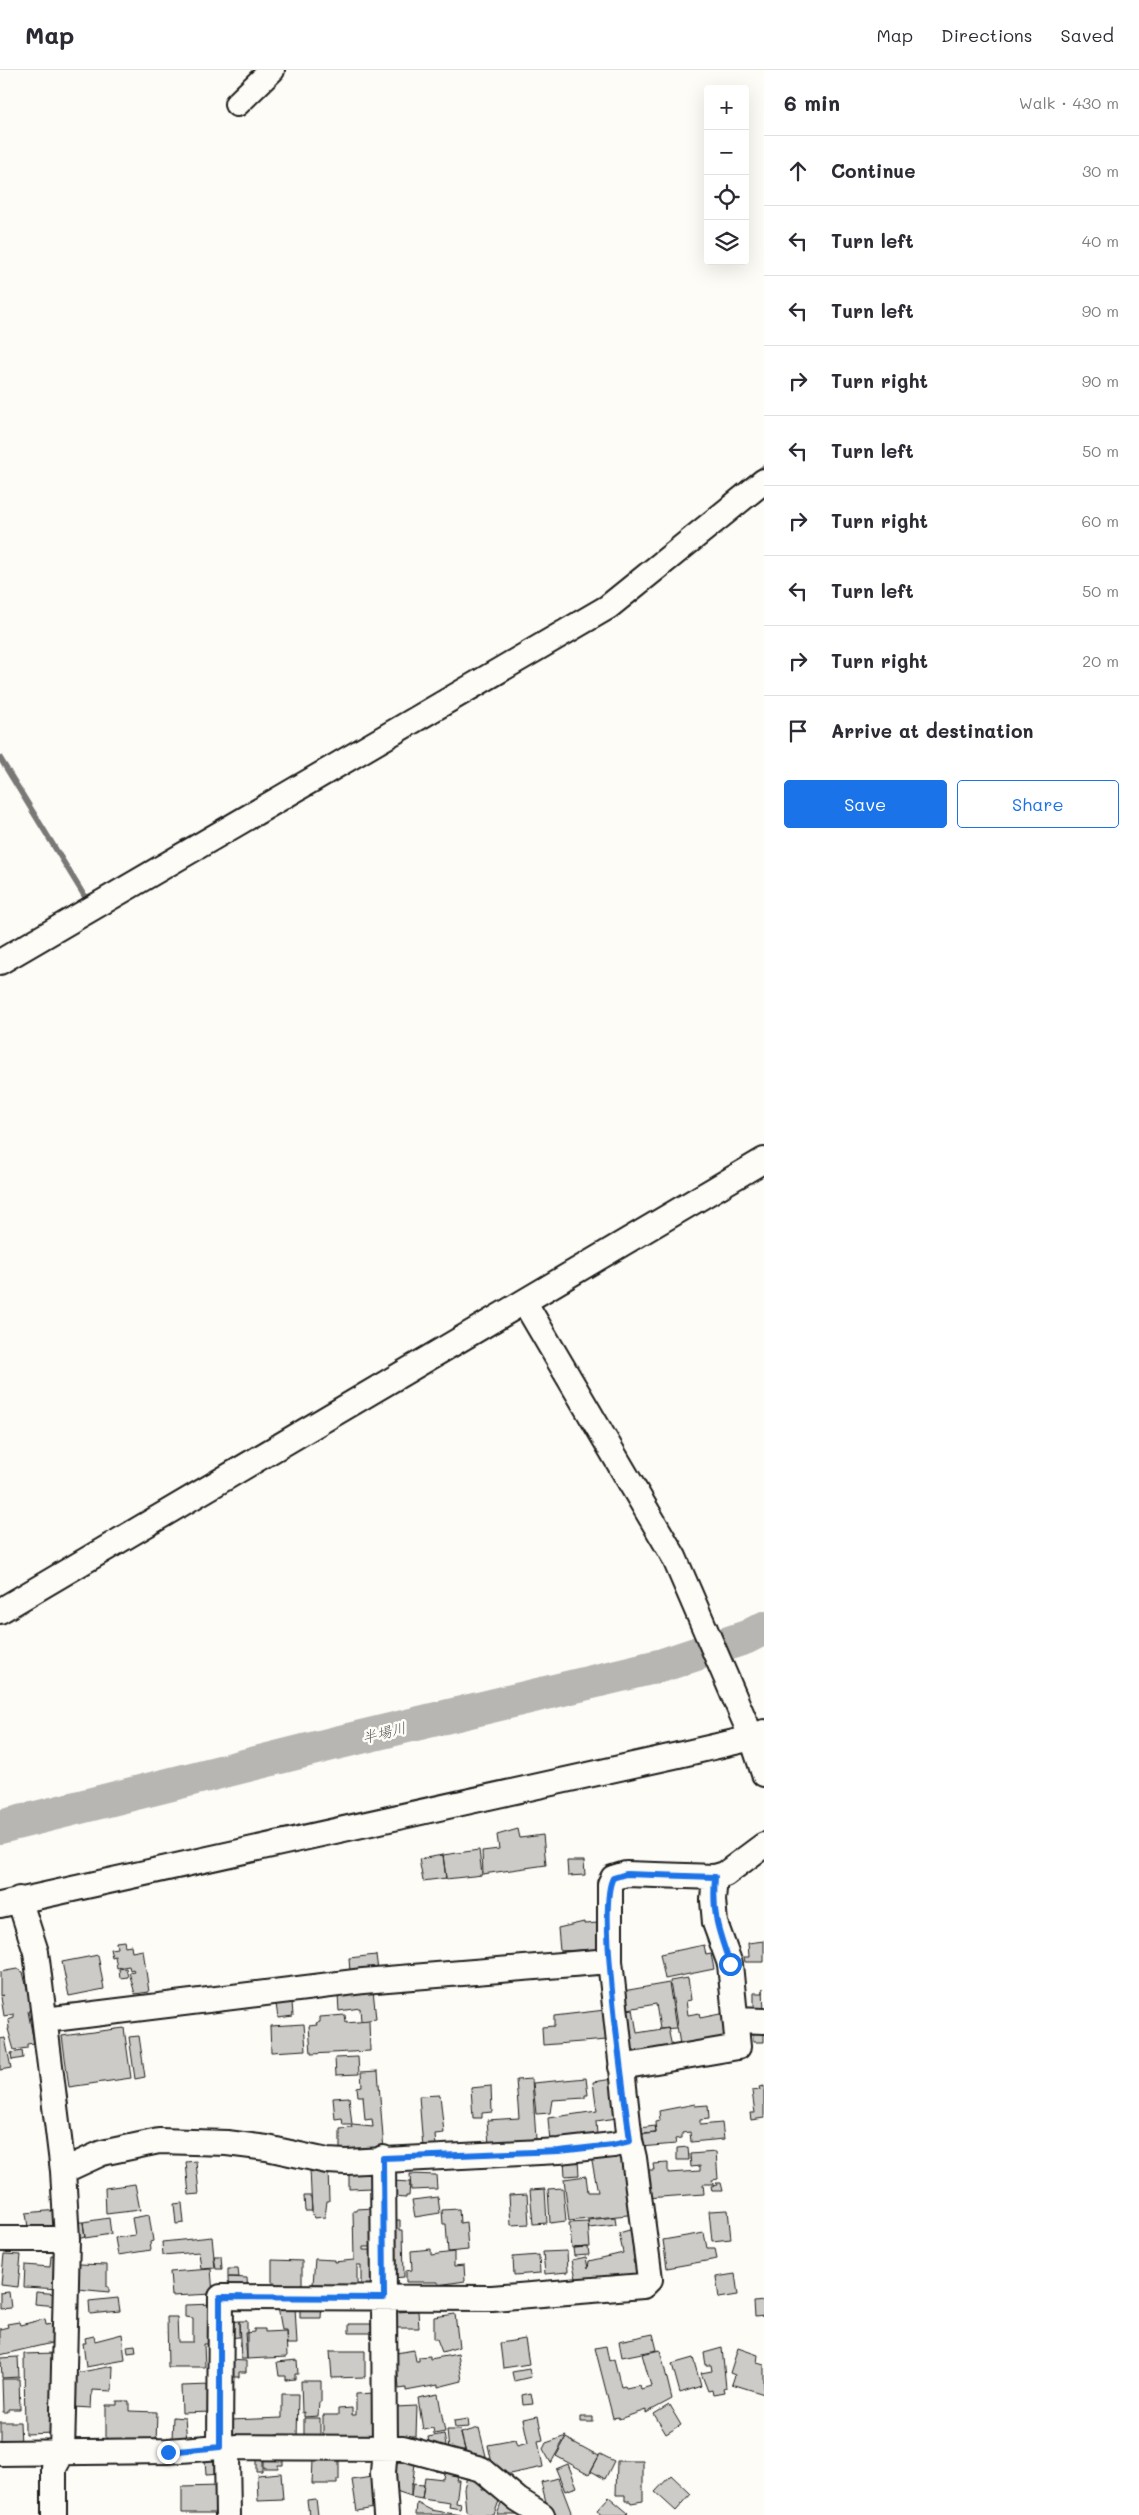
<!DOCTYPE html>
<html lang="en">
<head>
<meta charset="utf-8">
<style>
	:root { --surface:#fff; --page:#f7f7f7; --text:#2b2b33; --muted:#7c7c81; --line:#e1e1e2; --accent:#1a73e8 }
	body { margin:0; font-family:Mali,"Klee One",sans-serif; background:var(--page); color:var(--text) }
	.controls { position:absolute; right:15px; top:15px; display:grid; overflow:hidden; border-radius:5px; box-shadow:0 5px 20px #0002 }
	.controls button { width:45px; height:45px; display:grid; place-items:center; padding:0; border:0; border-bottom:1px solid var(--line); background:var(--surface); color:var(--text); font:25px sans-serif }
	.stop { position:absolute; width:15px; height:15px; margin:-11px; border:4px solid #1a73e8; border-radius:50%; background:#fff }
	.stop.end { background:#1a73e8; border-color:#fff; box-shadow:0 1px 5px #0008 }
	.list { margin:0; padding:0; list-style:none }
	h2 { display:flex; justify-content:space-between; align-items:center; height:65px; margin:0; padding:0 20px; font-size:21px }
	h2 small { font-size:16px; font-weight:400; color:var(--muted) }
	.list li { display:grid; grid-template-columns:32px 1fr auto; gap:15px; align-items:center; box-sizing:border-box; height:70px; padding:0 20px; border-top:1px solid var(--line) }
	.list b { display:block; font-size:19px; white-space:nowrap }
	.list em { font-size:16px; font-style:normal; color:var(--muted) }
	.actions { display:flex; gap:10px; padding:15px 20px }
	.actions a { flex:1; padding:11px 0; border:1px solid var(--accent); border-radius:5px; text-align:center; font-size:18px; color:var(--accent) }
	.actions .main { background:var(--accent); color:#fff }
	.icon { flex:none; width:28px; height:28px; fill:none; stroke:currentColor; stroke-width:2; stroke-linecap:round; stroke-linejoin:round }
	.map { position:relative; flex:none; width:764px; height:2445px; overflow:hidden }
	header { display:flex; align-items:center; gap:30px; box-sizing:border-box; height:70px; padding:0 25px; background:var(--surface); border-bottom:1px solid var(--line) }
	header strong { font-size:24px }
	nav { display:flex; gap:28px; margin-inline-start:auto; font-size:18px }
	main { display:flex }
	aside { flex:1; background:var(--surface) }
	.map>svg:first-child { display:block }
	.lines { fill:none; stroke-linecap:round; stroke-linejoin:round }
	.stream { stroke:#797876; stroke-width:5.5 }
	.river { stroke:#b7b6b2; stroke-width:34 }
	.building { fill:#cccbc8; stroke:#1c1c1c }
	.minor-casing { stroke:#1c1c1c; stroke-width:28 }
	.minor { stroke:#fdfcf7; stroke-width:24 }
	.route { stroke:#1a73e8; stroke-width:6 }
	.labels { text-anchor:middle; stroke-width:5; stroke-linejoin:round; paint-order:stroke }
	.water-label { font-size:15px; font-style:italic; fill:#5a5a58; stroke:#fdfcf7 }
</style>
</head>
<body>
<header>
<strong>Map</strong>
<nav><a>Map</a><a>Directions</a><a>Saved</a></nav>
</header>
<main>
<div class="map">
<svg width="764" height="2445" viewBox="0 0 764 2445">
	<rect width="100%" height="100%" fill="#fdfcf7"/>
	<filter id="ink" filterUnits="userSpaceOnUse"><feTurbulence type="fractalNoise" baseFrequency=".02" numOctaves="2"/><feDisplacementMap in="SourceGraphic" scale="10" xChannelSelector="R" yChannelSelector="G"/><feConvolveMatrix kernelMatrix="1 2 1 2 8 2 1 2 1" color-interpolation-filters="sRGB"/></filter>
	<g filter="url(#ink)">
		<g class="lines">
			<path class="stream" d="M756 404 764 397
				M0 688 85 827 94 826"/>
			<path class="river" d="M0 1757 336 1673 663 1595 747 1567 764 1558"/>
		</g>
		<path class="building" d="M518 1759 520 1768 543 1765 546 1795 483 1804 482 1781 499 1779 497 1765Z
			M479 1780 482 1805 446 1809 443 1785Z
			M443 1785 446 1808 423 1811 419 1789Z
			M567 1791H584L585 1805 568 1806Z
			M584 1852V1854L598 1853 601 1879 560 1881 558 1858Z
			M124 1871 125 1876 131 1875 132 1882 143 1880 149 1922 135 1924 129 1902 134 1901 133 1899 130 1900 129 1896 117 1898 115 1886 112 1887 110 1879 117 1878 116 1872Z
			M764 1871V1892H745L744 1887H749L748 1873Z
			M704 1875 706 1885 711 1884 714 1899 665 1909 660 1884Z
			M98 1885 104 1919 69 1926 62 1892Z
			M376 1885 378 1900 350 1902 349 1888Z
			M126 1898 128 1907 120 1908 119 1899Z
			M17 1899 23 1902 32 1940 28 1941 34 1973 27 1974V1978L14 1980 8 1959H9L8 1950 14 1948V1944L4 1946 1 1927 3 1925 0 1926V1902Z
			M688 1908 691 1930 686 1931 688 1945 699 1943 700 1948 725 1943 730 1973 681 1981 670 1911Z
			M669 1913 676 1958 660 1959 656 1934 622 1940 623 1921Z
			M763 1918 764 1944 754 1945V1923H763Z
			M373 1920 376 1949 361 1951 360 1938 339 1941 338 1925Z
			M292 1932 293 1946 278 1948 276 1934Z
			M633 1939 637 1963 668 1958 673 1982 628 1989 621 1941Z
			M605 1940 607 1970 543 1975 542 1957 554 1956V1946Z
			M345 1945 346 1953 369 1951 370 1981 311 1984 309 1956 317 1955 316 1953 320 1952V1947Z
			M304 1954 306 1980 271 1982 270 1956Z
			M753 1957H764V1972H753Z
			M124 1958 131 2008 69 2017 62 1966Z
			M139 1966 145 2007 135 2009 129 1967Z
			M5 1968 11 1998 0 2000V1969Z
			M22 1981 23 1988 12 1990 11 1983Z
			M358 1987 359 2004 336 2005 335 1988Z
			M378 2001 384 2081 353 2083V2080L340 2081V2059L352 2058 351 2055H343L342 2048 335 2049 333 2028 349 2027 352 2055 373 2057 372 2049 365 2050 363 2026H358L357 2017 362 2016 361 2002Z
			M586 2008 588 2025H585V2028L552 2030 550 2043 536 2044 533 2013Z
			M532 2009 536 2069H531V2072L489 2075 487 2050 519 2048 516 2010Z
			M613 2009 617 2048 596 2051 597 2065 550 2072 548 2048 597 2041 593 2012Z
			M491 2016 492 2042 482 2043V2048H473L471 2018Z
			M764 2016V2048L751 2050 750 2043H755L752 2021 760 2020 759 2017Z
			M440 2025 444 2063 435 2064 436 2077 423 2078 419 2026Z
			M695 2034V2036L708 2035 709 2049 700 2050V2055L722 2053 724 2069 691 2072 690 2062 682 2063V2068L675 2069 676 2074 640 2077 638 2065 656 2063 655 2052 660 2051 659 2041Z
			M655 2056 656 2063 641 2064 640 2058Z
			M688 2077 689 2090H677V2078Z
			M629 2082 637 2144 569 2151 564 2109 586 2106 588 2122H598L591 2087Z
			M716 2082 718 2109 712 2110 713 2114H703L704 2124 646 2128 643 2100H654L653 2094 668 2093V2103L700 2101V2096L691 2097 690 2084Z
			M578 2089 579 2105 565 2106 564 2090Z
			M196 2091 199 2124 189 2125 186 2092Z
			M310 2099H328L329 2131H327L325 2147 314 2148 312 2142Z
			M372 2102V2118L349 2119V2103Z
			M410 2104 436 2105 437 2119 411 2120Z
			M392 2111 410 2112 409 2126H406V2128L391 2127Z
			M716 2113H721L723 2121H712L711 2116 717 2115Z
			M135 2114 140 2140 106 2144 105 2118Z
			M563 2118 566 2151 550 2153 548 2119Z
			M545 2119 547 2153 533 2154 530 2120Z
			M527 2124 529 2154 511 2155 509 2125Z
			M304 2126H311L312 2141H305Z
			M438 2127 440 2143 415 2147 412 2130Z
			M182 2133 184 2153 176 2154 174 2134Z
			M374 2138V2177H363V2180H377L378 2224H361V2195H357V2217H322V2214H313L315 2189 334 2190V2192L354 2190 353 2141H357V2139Z
			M459 2139 460 2153 466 2152 468 2180 448 2182 446 2154H443L442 2140Z
			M57 2140V2157L28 2158 26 2143Z
			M728 2140 731 2169 712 2171 709 2141Z
			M149 2145 153 2171 150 2172 151 2180 118 2185 115 2168 135 2165 132 2148Z
			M615 2147 616 2155 589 2158 588 2150Z
			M109 2148 111 2164 85 2168 83 2152Z
			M395 2150H400V2160H403L404 2207 393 2208Z
			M76 2152H83L85 2167 78 2169Z
			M588 2152 590 2177 572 2178 569 2153Z
			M633 2159 639 2189 633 2190 634 2194 640 2192 643 2207 578 2217 572 2190 586 2187 588 2199 589 2191 623 2183 619 2163Z
			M704 2163 707 2178H715L717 2189 667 2198 663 2170Z
			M212 2167 215 2198 201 2199 199 2182 163 2185 162 2172Z
			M588 2177 589 2185 574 2186 573 2178Z
			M431 2179V2185L454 2182V2196L464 2195 465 2211 438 2215V2212H406V2201L412 2200 411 2181Z
			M567 2181 568 2202 545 2204 543 2182Z
			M4 2184 21 2185 18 2217 1 2215Z
			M539 2185 540 2203 514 2205 513 2187Z
			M51 2186 62 2187 60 2219 24 2217 25 2195 50 2197Z
			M214 2186H221L222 2199H216Z
			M272 2190 302 2191V2218H275V2212H272Z
			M79 2194 107 2195V2217H109V2222L78 2219Z
			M211 2199 213 2224 172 2226 170 2202Z
			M228 2199H238L239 2207H228Z
			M735 2204 738 2225 719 2228 716 2207Z
			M228 2207 247 2208 248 2224H229Z
			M9 2222 11 2238 0 2239V2223Z
			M36 2222 59 2224 58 2236 35 2234Z
			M118 2228 120 2241 90 2244 89 2231Z
			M764 2231V2246L755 2247 754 2232Z
			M300 2233H322L321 2248H300Z
			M215 2234V2274H204L205 2297H168L167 2247H177L178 2272H193V2248L185 2247V2235Z
			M278 2237H295L297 2274H287L286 2260H282Z
			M418 2241 419 2258H396L395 2242Z
			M455 2244 459 2277 442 2282 437 2269H434V2247Z
			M45 2249 46 2255 53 2254 56 2272 0 2285V2259L8 2257 7 2254 19 2252 20 2255Z
			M239 2251H247V2289H241Z
			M239 2251V2267L227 2268 226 2252Z
			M349 2254H373V2263H349Z
			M254 2259H265V2262L286 2261 287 2287 247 2289 245 2263 254 2262Z
			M122 2264 125 2290 86 2297 83 2273H86L85 2268 94 2266 95 2271Z
			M653 2264 657 2280 622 2287 619 2271Z
			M525 2269 529 2294 503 2298 500 2273Z
			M135 2275 136 2282 128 2283 127 2276Z
			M606 2276 609 2291 614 2289 621 2317 625 2316 626 2318 640 2315 641 2319 651 2316 642 2284 660 2280 672 2329 646 2343V2340L619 2349 618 2347 613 2348 595 2278Z
			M722 2278 726 2318 723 2319 724 2323 713 2325 712 2320 708 2321 701 2303 712 2301 711 2295H706L704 2283Z
			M738 2278 758 2285 757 2293 764 2295V2324L732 2314 735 2305 730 2303Z
			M414 2280 416 2291H419V2287L430 2286V2289L458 2284 462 2311 438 2317V2315L406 2321V2318L399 2319 396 2283Z
			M330 2281H365V2307L332 2308Z
			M54 2283 55 2363 25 2364 24 2284Z
			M18 2287 19 2307 2 2308 1 2288Z
			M693 2288 701 2316 680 2323 672 2294Z
			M227 2290 246 2291V2302H239V2307H227Z
			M297 2290 298 2304H295V2309L286 2310V2306H279L277 2292Z
			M113 2296 112 2321 92 2320 91 2338 74 2337 76 2303Z
			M529 2299 531 2307 514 2311 512 2302Z
			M2 2309H19L20 2339H8V2342H3Z
			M301 2311H321V2332H319L318 2346 304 2347V2342L302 2343Z
			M211 2315 212 2342 182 2343 181 2316Z
			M375 2323V2352H372V2369L323 2370V2345H338V2339L352 2338V2345H356V2324Z
			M531 2323 533 2334 523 2335 522 2325Z
			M282 2324H298L297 2369H280V2364H276V2371L230 2367V2350L282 2348Z
			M438 2324 445 2362 434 2364 433 2358 423 2360 418 2328Z
			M117 2331H129V2341L157 2342 156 2374H106V2335H117Z
			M669 2335 681 2355 666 2364 654 2344Z
			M417 2336 416 2366H395V2337Z
			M538 2346 543 2370 538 2371 543 2397 495 2407 488 2375 515 2370 517 2376 528 2373 523 2349Z
			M173 2347 185 2348 187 2371 172 2369Z
			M581 2347H593V2352H581Z
			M304 2348H320V2370H304Z
			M468 2349 469 2357 455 2358 454 2351Z
			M0 2352H20L21 2376H0Z
			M479 2358 486 2386 470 2390 467 2387 461 2363Z
			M447 2360H460L465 2380 449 2381Z
			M444 2364 446 2376 430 2379 428 2367Z
			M566 2366 551 2393 543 2379 546 2373Z
			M566 2368 599 2386 589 2404 556 2386Z
			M600 2384 614 2391 605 2409 591 2401Z
			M205 2389H221L222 2404 206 2405Z
			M256 2389H262V2401H256Z
			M263 2390H283V2395H278V2398H263Z
			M313 2390H339V2410H337V2414H312Z
			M617 2391H643V2431L631 2433 630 2431H625V2425H616Z
			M394 2392 415 2393 411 2427 393 2421Z
			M568 2394 577 2417 565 2421 556 2399Z
			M436 2396 462 2400 461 2406H457L456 2410H459L456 2433 461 2434 460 2439 449 2437 450 2433 422 2429 425 2407 443 2409 444 2402 447 2403 435 2401Z
			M281 2403 283 2430 258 2431 257 2405Z
			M671 2405 691 2424 676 2441 655 2422Z
			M372 2407 374 2415 371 2416 374 2438 357 2441 352 2410Z
			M467 2407 483 2412 481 2419 501 2425 494 2445H474L466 2441 464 2418Z
			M558 2408 571 2442 570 2445H556L548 2440 541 2412Z
			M411 2414 424 2415 422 2429 411 2427Z
			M220 2416V2443H182V2417Z
			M609 2427 628 2443 626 2445H601L597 2440Z
			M316 2429 318 2445H309L307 2430Z
			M417 2433 431 2440 460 2445H416Z
			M501 2434 532 2445H497Z"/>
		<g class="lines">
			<g class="minor-casing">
				<path id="minor" d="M237 34 272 0
					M0 892 608 537 764 411
					M525 1233 674 1487 752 1668 764 1704
					M0 1541 764 1090
					M19 1829 36 1882 63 2101 67 2169 62 2383 54 2398V2445
					M0 1835 674 1686 752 1668 764 1662
					M45 1950 363 1911 610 1891
					M736 1950 764 1951
					M621 1997 738 1977 730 1894 715 1853 713 1830 715 1807
					M383 2088 385 2377 383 2403 386 2445
					M63 2101 102 2083 159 2071 227 2073 267 2078 327 2091 346 2092 559 2081 613 2075 630 2071 610 1891V1814L613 1808 626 1804 715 1807 725 1804 764 1775
					M0 2169H67
					M0 2383 168 2381 220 2377 403 2378 481 2399 518 2430 542 2445
					M228 2445 227 2385 220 2377 221 2227 492 2228 643 2216 650 2209 634 2088 630 2071"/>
			</g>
			<use href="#minor" class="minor"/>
		</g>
	</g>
	<g class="lines" filter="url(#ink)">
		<path class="route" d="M168 2382 220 2377V2227L384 2228 383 2088 559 2081 613 2075 630 2071C625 2027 596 1837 613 1808L626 1804 715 1807C712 1844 718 1860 730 1894"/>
	</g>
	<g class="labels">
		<g class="water-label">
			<text transform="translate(384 1663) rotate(-14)" y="5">半場川</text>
		</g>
	</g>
</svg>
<div class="controls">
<button>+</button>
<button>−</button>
<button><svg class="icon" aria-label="locate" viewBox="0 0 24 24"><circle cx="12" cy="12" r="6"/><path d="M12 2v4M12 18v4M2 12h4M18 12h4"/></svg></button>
<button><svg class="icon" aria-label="layers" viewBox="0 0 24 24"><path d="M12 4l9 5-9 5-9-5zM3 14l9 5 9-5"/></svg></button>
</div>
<div class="stop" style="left:730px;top:1894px"></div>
<div class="stop end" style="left:168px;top:2382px"></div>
</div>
<aside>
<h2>6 min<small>Walk · 430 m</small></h2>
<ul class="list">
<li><svg class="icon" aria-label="ahead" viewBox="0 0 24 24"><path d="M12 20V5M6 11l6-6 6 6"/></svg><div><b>Continue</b></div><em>30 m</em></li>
<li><svg class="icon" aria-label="left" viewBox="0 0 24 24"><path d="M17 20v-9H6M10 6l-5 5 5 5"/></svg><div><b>Turn left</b></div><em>40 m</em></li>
<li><svg class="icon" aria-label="left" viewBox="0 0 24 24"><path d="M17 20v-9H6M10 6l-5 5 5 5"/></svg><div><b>Turn left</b></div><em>90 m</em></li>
<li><svg class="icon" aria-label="right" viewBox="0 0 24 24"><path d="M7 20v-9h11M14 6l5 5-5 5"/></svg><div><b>Turn right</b></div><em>90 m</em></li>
<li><svg class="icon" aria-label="left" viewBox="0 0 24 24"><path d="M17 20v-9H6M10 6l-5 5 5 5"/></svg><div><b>Turn left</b></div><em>50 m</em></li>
<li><svg class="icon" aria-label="right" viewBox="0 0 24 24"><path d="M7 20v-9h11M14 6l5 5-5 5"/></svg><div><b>Turn right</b></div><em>60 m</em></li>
<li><svg class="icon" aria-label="left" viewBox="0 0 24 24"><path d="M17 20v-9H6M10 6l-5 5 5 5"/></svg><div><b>Turn left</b></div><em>50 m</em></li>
<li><svg class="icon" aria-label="right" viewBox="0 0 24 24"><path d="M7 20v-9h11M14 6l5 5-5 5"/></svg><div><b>Turn right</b></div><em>20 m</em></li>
<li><svg class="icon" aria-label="arrive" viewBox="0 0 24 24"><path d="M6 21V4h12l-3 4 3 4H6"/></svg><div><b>Arrive at destination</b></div></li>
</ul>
<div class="actions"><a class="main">Save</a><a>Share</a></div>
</aside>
</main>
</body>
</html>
